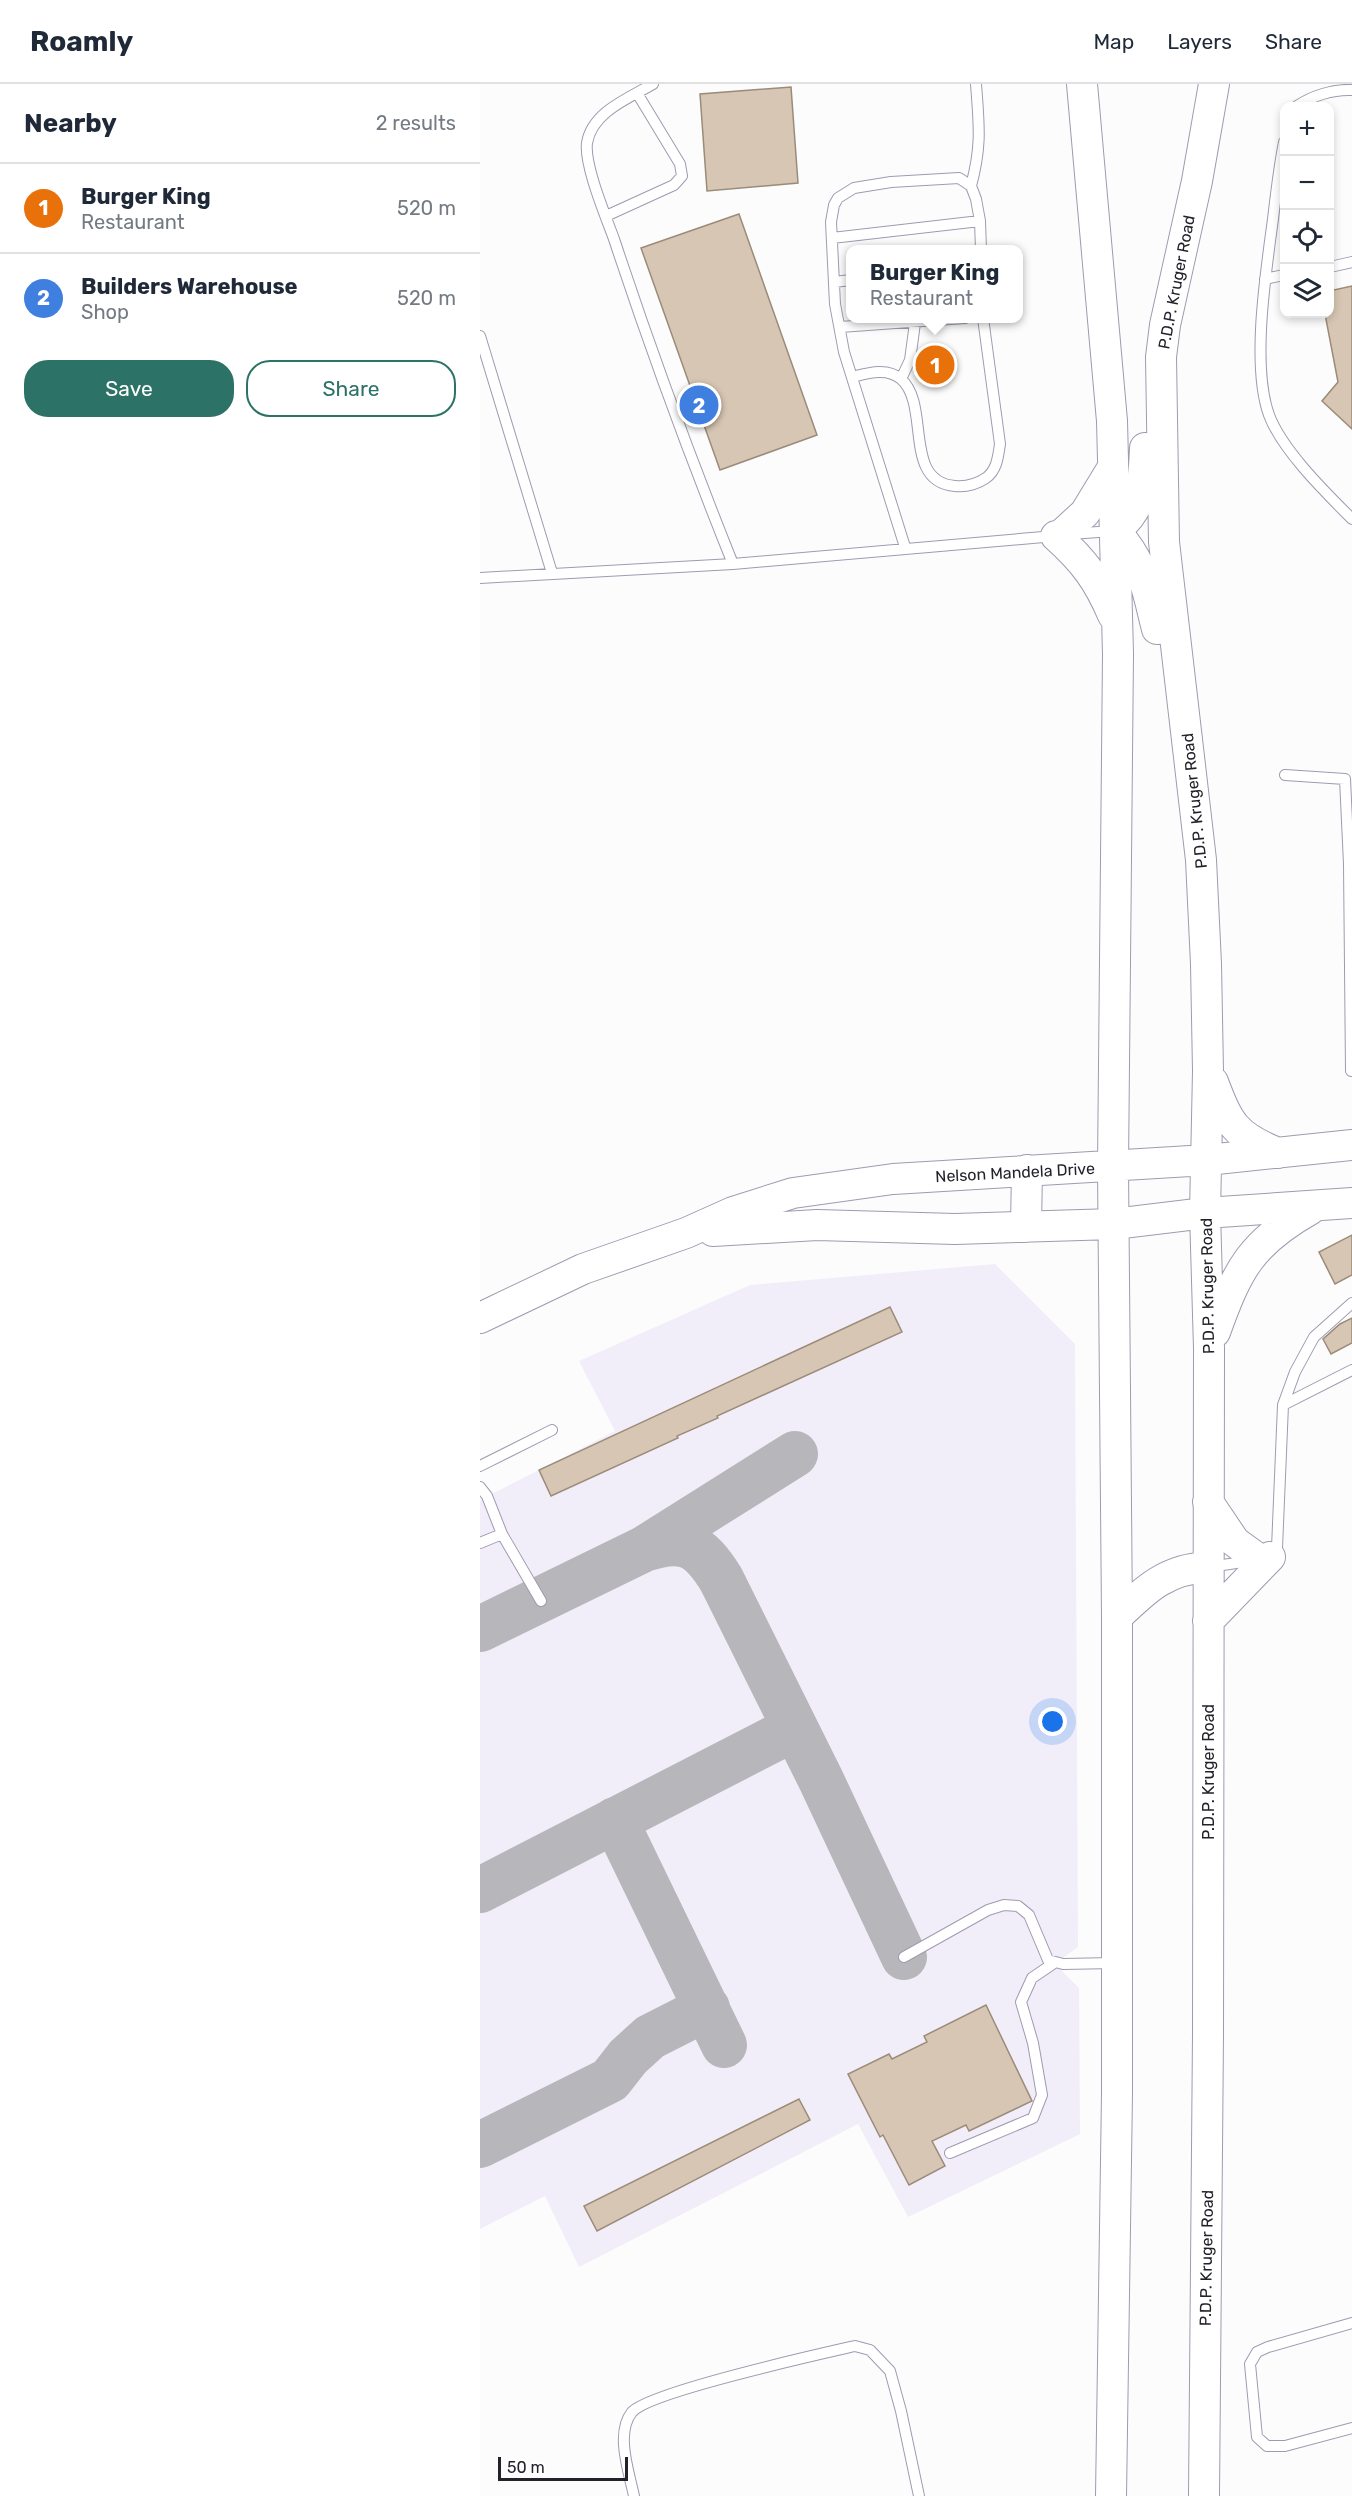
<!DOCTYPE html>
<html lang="en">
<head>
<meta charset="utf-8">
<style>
	:root { --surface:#fff; --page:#f2f2f3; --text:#1f2937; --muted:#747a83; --line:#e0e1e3; --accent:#2d7266 }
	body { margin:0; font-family:Rubik,sans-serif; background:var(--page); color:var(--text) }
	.controls { position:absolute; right:18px; top:18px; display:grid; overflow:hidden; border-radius:12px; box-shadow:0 3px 9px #0003 }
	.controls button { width:54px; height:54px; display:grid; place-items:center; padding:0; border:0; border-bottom:2px solid var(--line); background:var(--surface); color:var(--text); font:30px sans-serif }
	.scale { position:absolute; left:18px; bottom:15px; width:130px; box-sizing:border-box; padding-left:6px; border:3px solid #23212a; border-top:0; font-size:16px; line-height:21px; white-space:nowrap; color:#23212a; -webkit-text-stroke:4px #fff; paint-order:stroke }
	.you { position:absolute; left:573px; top:1638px; width:21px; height:21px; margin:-15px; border:4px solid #fff; border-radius:50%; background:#1a73e8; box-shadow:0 0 0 9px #1a73e833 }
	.badge { display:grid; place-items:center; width:39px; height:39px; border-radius:50%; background:var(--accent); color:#fff; font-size:20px; font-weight:700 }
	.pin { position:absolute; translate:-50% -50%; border:3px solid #fff; box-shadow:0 2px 6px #0006 }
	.popup { position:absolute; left:366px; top:161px; width:177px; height:78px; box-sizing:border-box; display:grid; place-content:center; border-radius:12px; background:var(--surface); filter:drop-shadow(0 2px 4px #0005); font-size:20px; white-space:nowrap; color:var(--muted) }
	.popup b { font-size:22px; color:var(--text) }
	.popup::after { content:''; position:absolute; left:50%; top:100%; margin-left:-12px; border:12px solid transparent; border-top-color:var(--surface) }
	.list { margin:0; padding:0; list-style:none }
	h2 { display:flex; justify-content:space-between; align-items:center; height:78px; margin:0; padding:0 24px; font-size:26px }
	h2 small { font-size:20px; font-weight:400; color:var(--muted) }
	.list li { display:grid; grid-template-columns:39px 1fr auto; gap:18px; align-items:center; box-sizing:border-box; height:90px; padding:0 24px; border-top:2px solid var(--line) }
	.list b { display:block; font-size:22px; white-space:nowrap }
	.list p { margin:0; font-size:20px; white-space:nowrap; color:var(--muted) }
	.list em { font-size:20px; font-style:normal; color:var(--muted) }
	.actions { display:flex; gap:12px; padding:18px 24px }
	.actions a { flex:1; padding:14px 0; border:2px solid var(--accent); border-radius:24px; text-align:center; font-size:21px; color:var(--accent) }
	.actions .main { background:var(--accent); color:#fff }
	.icon { flex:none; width:33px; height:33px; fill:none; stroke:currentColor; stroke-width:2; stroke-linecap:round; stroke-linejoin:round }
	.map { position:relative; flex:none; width:872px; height:2412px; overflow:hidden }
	header { display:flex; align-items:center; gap:36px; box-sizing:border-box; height:84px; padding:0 30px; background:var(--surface); border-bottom:2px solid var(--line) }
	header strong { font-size:28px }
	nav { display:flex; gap:33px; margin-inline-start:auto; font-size:21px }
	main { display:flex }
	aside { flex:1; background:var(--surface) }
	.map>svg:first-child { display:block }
	.built { fill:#f1eefa }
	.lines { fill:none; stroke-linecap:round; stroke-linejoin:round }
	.taxiway { stroke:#b7b6ba; stroke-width:46 }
	.building { fill:#d7c6b3; stroke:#9b8b79; stroke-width:1.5 }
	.lane-casing { stroke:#a09ab0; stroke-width:12 }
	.secondary-casing { stroke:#a09ab0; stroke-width:32 }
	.lane { stroke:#fff; stroke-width:10 }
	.secondary { stroke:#fff; stroke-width:30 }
	.labels { text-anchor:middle; stroke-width:5; stroke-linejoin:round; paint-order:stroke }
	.street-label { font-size:16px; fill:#23212a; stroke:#fff }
</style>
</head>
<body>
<header>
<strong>Roamly</strong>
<nav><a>Map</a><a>Layers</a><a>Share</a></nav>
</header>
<main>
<aside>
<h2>Nearby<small>2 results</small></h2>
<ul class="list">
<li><span class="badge" style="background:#e8710a">1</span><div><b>Burger King</b><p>Restaurant</p></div><em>520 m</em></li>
<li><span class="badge" style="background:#3f7fe0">2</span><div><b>Builders Warehouse</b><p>Shop</p></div><em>520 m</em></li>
</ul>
<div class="actions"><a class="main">Save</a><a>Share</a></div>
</aside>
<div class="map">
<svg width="872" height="2412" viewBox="0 0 872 2412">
	<rect width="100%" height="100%" fill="#fcfcfc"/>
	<path class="built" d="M515 1180 595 1260 598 1863 583 1874 582 1887 599 1904 600 2050 428 2133 378 2040 99 2183 65 2112 0 2145V1416L135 1347 99 1277 270 1201Z"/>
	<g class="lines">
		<path class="taxiway" d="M164 1465 315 1370
			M0 1545 164 1465C204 1452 219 1460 241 1495L341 1696 424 1873
			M135 1736 244 1961
			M0 1806 315 1644
			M0 2061 130 1996 148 1973 170 1953 227 1924"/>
	</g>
	<path class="building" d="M311 3 318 99 227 107 220 10Z
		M259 130 337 351 240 386 161 164Z
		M872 202V345L842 317 858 298 845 230H849V207Z
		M872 1151V1191L855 1200 839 1168Z
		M410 1223 422 1248 237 1332 238 1334 197 1352 198 1354 71 1412 59 1386Z
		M872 1234V1259L851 1270 843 1255 860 1240Z
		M506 1921 552 2017 489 2047 486 2041 452 2057 465 2082 429 2101 403 2051 400 2053 368 1990 409 1970 412 1975 447 1958 444 1952Z
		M319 2015 330 2036 117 2147 104 2122Z"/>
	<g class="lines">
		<g class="lane-casing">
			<path id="lane" d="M173 0C149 14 112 28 107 59 104 81 126 133 134 155 170 264 210 373 253 480
				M817 22C832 12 853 5 872 6
				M804 58C799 83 796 109 793 135 786 188 771 281 789 331 802 366 846 409 872 435
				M491 102C502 61 499 41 496 0
				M126 132 194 101 202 92 200 80 157 9
				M352 154 500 137
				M850 183 872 178
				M785 195 804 191
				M354 198 371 196
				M360 243 485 234
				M0 252 72 489
				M372 293C388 289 407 283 421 295 451 321 422 398 475 402 486 403 497 400 506 394 517 386 518 373 520 360L503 234
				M421 295 430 276 435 239
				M591 450 632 447
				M425 463 364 268 355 220 351 138 354 121 358 114 374 104 411 98 479 94 491 102 496 115 500 137 501 166
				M0 494 253 480 575 452
				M805 691 865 695 869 780H872
				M869 780 871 987
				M803 1321 872 1286
				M0 1382 72 1346
				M0 1403 7 1412 22 1450 61 1517
				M0 1459 22 1450
				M791 1472 797 1464 803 1321 815 1288 834 1253 872 1219
				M729 1483 770 1477
				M424 1873 508 1826 524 1821 538 1822 549 1831 568 1876 583 1880 634 1879
				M470 2069 553 2034 562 2011 553 1959 541 1918 552 1894 574 1879
				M872 2239 788 2263 777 2268 770 2280 777 2353 787 2362H805L872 2344
				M154 2412C149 2388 135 2349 152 2328 169 2308 340 2270 375 2262L390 2266 410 2287 421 2327 439 2412"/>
		</g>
		<g class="secondary-casing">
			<path id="secondary" d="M602 0 632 337 638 570 633 1083 637 1533V2009L631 2412
				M665 364C663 399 665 423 635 447 664 478 667 506 677 545
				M581 451 605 429 633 383
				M576 452C604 477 618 496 633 531
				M733 998C749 1040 755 1052 798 1069
				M546 1143 547 1086
				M233 1147 337 1141 475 1145 634 1140 725 1129 872 1119
				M0 1234 103 1185 206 1149 253 1128 313 1109 413 1095 727 1076 872 1061
				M735 1248C758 1184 771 1159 831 1125
				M728 1418 755 1458 780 1476
				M637 1533C666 1505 686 1485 728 1483
				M728 1537 790 1473
				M724 2412 728 1950 729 1264 725 1129 728 987 726 880 721 776 684 458 681 273 685 241 717 97 734 0"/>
		</g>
		<use href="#lane" class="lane"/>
		<use href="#secondary" class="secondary"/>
	</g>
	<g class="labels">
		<g class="street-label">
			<text transform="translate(696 198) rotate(-79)" y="6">P.D.P. Kruger Road</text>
			<text transform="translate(714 717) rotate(-96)" y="6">P.D.P. Kruger Road</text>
			<text transform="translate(535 1088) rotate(-3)" y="6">Nelson Mandela Drive</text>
			<text transform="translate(727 1202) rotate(-91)" y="6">P.D.P. Kruger Road</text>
			<text transform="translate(728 1688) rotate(-90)" y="6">P.D.P. Kruger Road</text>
			<text transform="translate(726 2174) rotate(-89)" y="6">P.D.P. Kruger Road</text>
		</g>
	</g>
</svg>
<div class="controls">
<button>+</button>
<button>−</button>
<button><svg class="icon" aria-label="locate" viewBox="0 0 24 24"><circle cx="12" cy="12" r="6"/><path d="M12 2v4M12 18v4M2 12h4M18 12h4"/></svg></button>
<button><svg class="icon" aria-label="layers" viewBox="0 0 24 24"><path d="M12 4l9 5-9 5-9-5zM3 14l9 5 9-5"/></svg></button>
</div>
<div class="scale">50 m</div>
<div class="you"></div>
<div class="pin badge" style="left:455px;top:281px;background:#e8710a">1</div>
<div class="popup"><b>Burger King</b>Restaurant</div>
<div class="pin badge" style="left:219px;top:321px;background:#3f7fe0">2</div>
</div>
</main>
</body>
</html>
